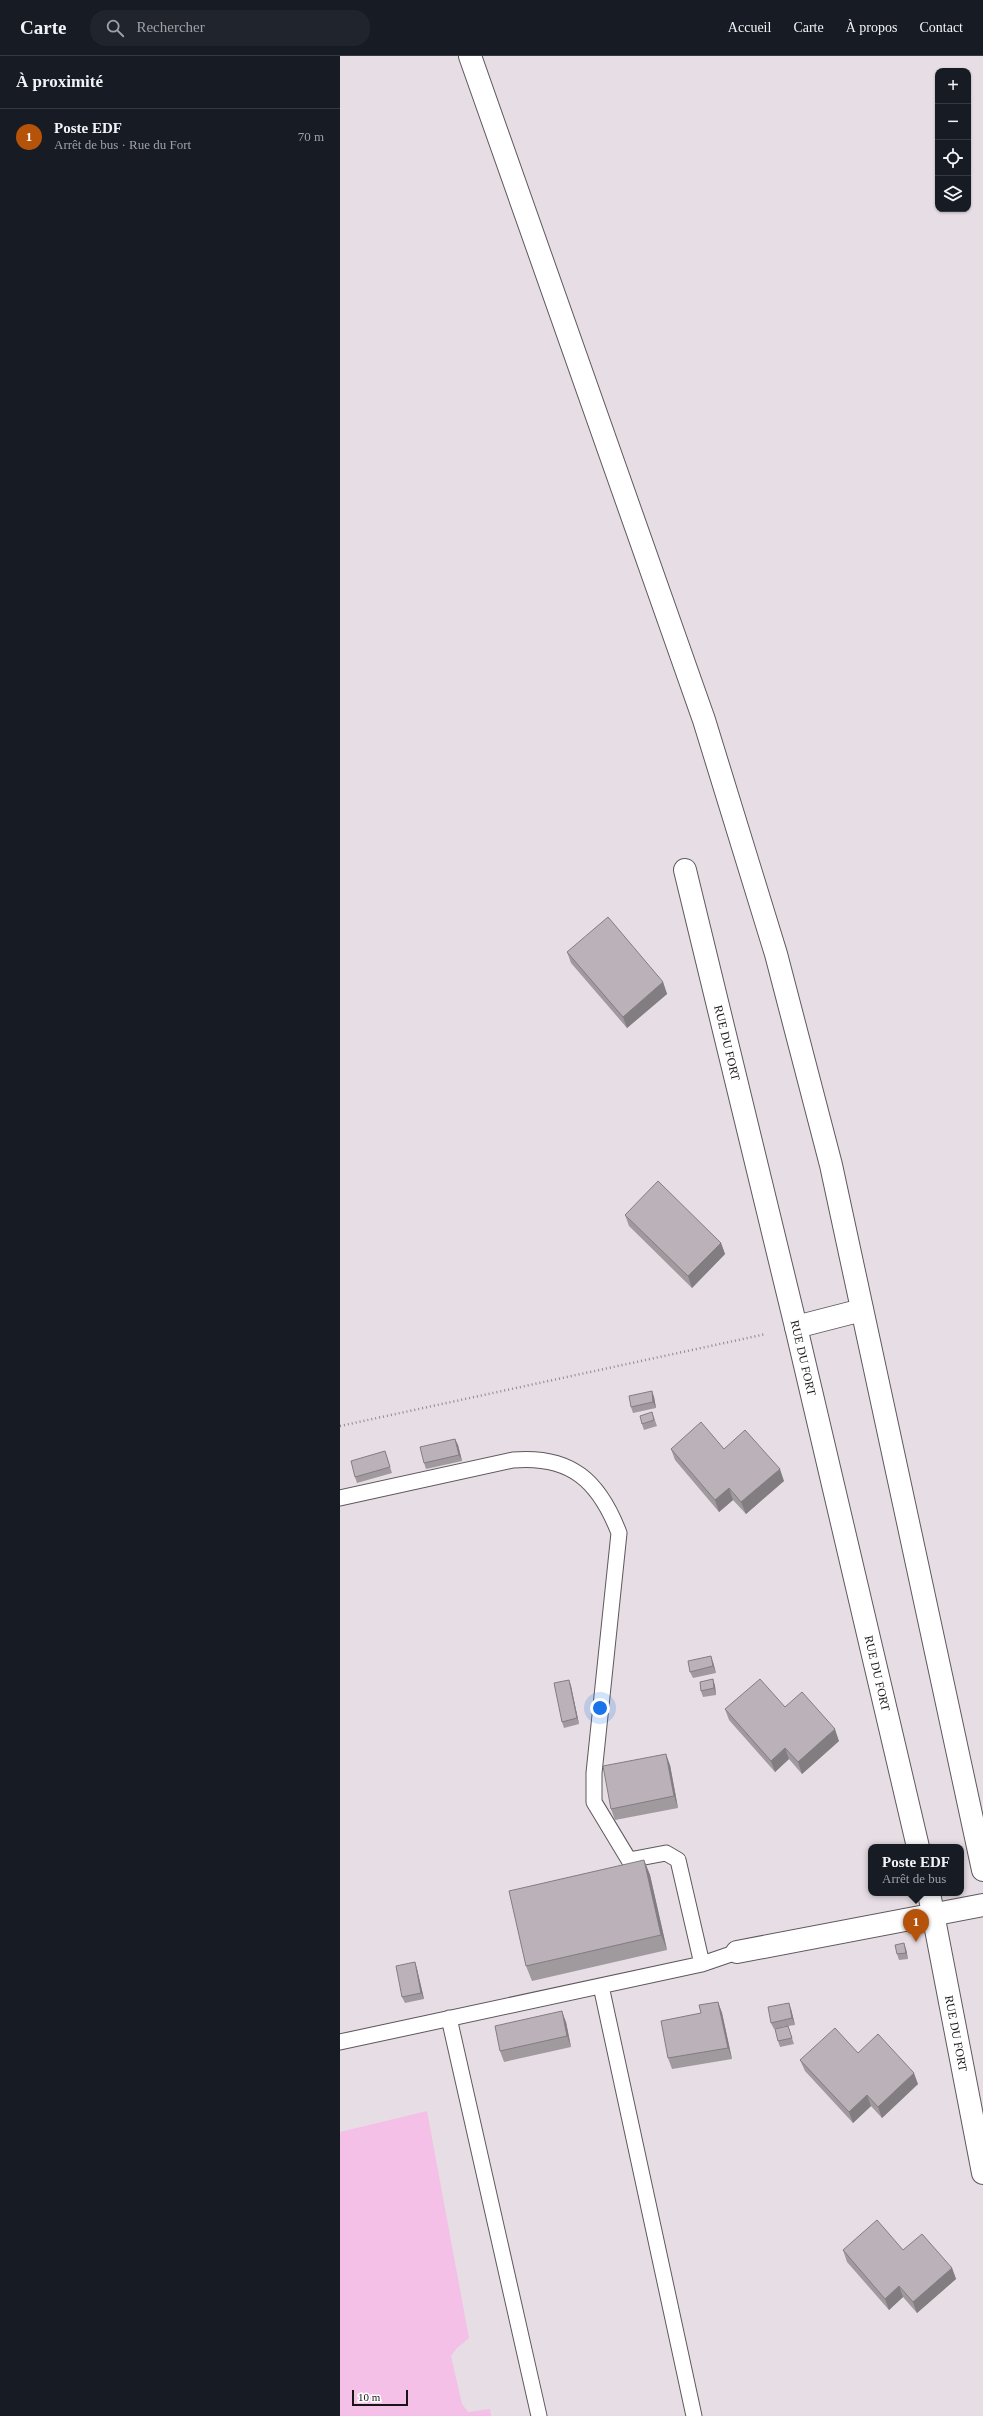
<!DOCTYPE html>
<html lang="fr">
<head>
<meta charset="utf-8">
<style>
	:root { --surface:#171b24; --page:#20242c; --text:#f1f3f6; --muted:#9ea1a6; --line:#363941; --accent:#b45309 }
	body { margin:0; font-family:"Times New Roman",serif; background:var(--page); color:var(--text) }
	.controls { position:absolute; right:12px; top:12px; display:grid; overflow:hidden; border-radius:8px; box-shadow:0 1px 3px #0004 }
	.controls button { width:36px; height:36px; display:grid; place-items:center; padding:0; border:0; border-bottom:1px solid var(--line); background:var(--surface); color:var(--text); font:20px sans-serif }
	.scale { position:absolute; left:12px; bottom:10px; width:56px; box-sizing:border-box; padding-left:4px; border:2px solid #181517; border-top:0; font-size:11px; line-height:14px; white-space:nowrap; color:#181517; -webkit-text-stroke:3px #fff; paint-order:stroke }
	.you { position:absolute; left:260px; top:1652px; width:14px; height:14px; margin:-10px; border:3px solid #fff; border-radius:50%; background:#1a73e8; box-shadow:0 0 0 6px #1a73e833 }
	.badge { display:grid; place-items:center; width:26px; height:26px; border-radius:50%; background:var(--accent); color:#fff; font-size:13px; font-weight:700 }
	.pin { position:absolute; translate:-50% -33px; filter:drop-shadow(0 1px 2px #0008) }
	.pin::after { content:''; position:absolute; top:21px; width:14px; height:12px; background:inherit; clip-path:polygon(0 0,100% 0,50% 100%) }
	.popup { position:absolute; left:528px; top:1788px; width:96px; height:52px; box-sizing:border-box; display:grid; place-content:center; border-radius:8px; background:var(--surface); filter:drop-shadow(0 1px 3px #0005); font-size:13px; white-space:nowrap; color:var(--muted) }
	.popup b { font-size:15px; color:var(--text) }
	.popup::after { content:''; position:absolute; left:50%; top:100%; margin-left:-8px; border:8px solid transparent; border-top-color:var(--surface) }
	.list { margin:0; padding:0; list-style:none }
	h2 { display:flex; justify-content:space-between; align-items:center; height:52px; margin:0; padding:0 16px; font-size:17px }
	h2 small { font-size:13px; font-weight:400; color:var(--muted) }
	.list li { display:grid; grid-template-columns:26px 1fr auto; gap:12px; align-items:center; box-sizing:border-box; height:56px; padding:0 16px; border-top:1px solid var(--line) }
	.list b { display:block; font-size:15px; white-space:nowrap }
	.list p { margin:0; font-size:13px; white-space:nowrap; color:var(--muted) }
	.list em { font-size:13px; font-style:normal; color:var(--muted) }
	.icon { flex:none; width:22px; height:22px; fill:none; stroke:currentColor; stroke-width:2; stroke-linecap:round; stroke-linejoin:round }
	.map { position:relative; flex:none; width:643px; height:2360px; overflow:hidden }
	header { display:flex; align-items:center; gap:24px; box-sizing:border-box; height:56px; padding:0 20px; background:var(--surface); border-bottom:1px solid var(--line) }
	header strong { font-size:19px }
	nav { display:flex; gap:22px; margin-inline-start:auto; font-size:14px }
	.search { width:280px; height:36px; background:var(--page); display:flex; align-items:center; gap:10px; box-sizing:border-box; padding:0 14px; border-radius:16px; color:var(--muted); font-size:15px }
	main { display:flex }
	aside { flex:1; background:var(--surface) }
	.map>svg:first-child { display:block }
	.green { fill:#f4c0e7 }
	.lines { fill:none; stroke-linecap:round; stroke-linejoin:round }
	.lane-casing { stroke:#5f585d; stroke-width:17 }
	.street-casing { stroke:#5f585d; stroke-width:24 }
	.secondary-casing { stroke:#5f585d; stroke-width:24 }
	.path { stroke:#8f898e; stroke-width:2.5; stroke-dasharray:1 3; stroke-linecap:butt }
	.lane { stroke:#fff; stroke-width:15 }
	.street { stroke:#fff; stroke-width:22 }
	.secondary { stroke:#fff; stroke-width:22 }
	.wall { fill:#a0999e }
	.shaded-wall { fill:#827d81 }
	.building { fill:#bab2b8; stroke:#827d81 }
	.labels { text-anchor:middle; stroke-width:4; stroke-linejoin:round; paint-order:stroke }
	.street-label { font-size:12px; fill:#181517; stroke:#fff }
</style>
</head>
<body>
<header>
<strong>Carte</strong>
<div class="search"><svg class="icon" aria-label="search" viewBox="0 0 24 24"><circle cx="10" cy="10" r="6"/><path d="M15 15l6 6"/></svg>Rechercher</div>
<nav><a>Accueil</a><a>Carte</a><a>À propos</a><a>Contact</a></nav>
</header>
<main>
<aside>
<h2>À proximité<small></small></h2>
<ul class="list">
<li><span class="badge">1</span><div><b>Poste EDF</b><p>Arrêt de bus · Rue du Fort</p></div><em>70 m</em></li>
</ul>
</aside>
<div class="map">
<svg width="643" height="2360" viewBox="0 0 643 2360">
	<rect width="100%" height="100%" fill="#e6dee4"/>
	<path class="green" d="M87 2055 129 2282 117 2292 111 2300 122 2348 128 2356 150 2353 151 2360H0V2076Z"/>
	<g class="lines">
		<g class="lane-casing">
			<path id="lane" d="M0 1442 173 1404C231 1399 259 1425 279 1477L254 1717V1746L289 1804 326 1797 338 1804 362 1908
				M261 1930 354 2360
				M109 1962 199 2360
				M0 1986 362 1908 397 1896"/>
		</g>
		<g class="street-casing">
			<g id="street">
				<path id="s1" d="M345 814 456 1271 578 1791"/>
				<path d="M456 1271 522 1254"/>
				<path id="s2" d="M589 1837 643 2117"/>
				<path d="M397 1896 643 1849"/>
			</g>
		</g>
		<g class="secondary-casing">
			<path id="secondary" d="M130 0 364 664 436 898 491 1109 643 1814"/>
		</g>
		<path class="path" d="M0 1370 426 1278"/>
		<use href="#lane" class="lane"/>
		<use href="#street" class="street"/>
		<use href="#secondary" class="secondary"/>
	</g>
	<path class="wall" d="M227 896 323 926 327 938 287 972 231 907Z
		M285 1159 381 1187 385 1198 352 1232 289 1170Z
		M312 1335 314 1341 316 1352 293 1357 291 1351Z
		M312 1356 317 1370 304 1374 302 1368Z
		M115 1383 118 1389 122 1405 86 1413 84 1407Z
		M331 1393H384L444 1425 406 1458 393 1444 379 1456 335 1404Z
		M45 1395 52 1417 17 1427 15 1421Z
		M373 1606 376 1617 353 1622 350 1616Z
		M373 1623 375 1630 376 1639 363 1641 361 1635Z
		M229 1624 231 1630 239 1668 224 1672 222 1666Z
		M445 1651 499 1685 462 1718 449 1703 435 1716 389 1664 385 1653Z
		M330 1709 338 1752 275 1764 271 1753Z
		M304 1804 310 1819 327 1894 192 1925 186 1910Z
		M566 1893 568 1903 559 1904 557 1898Z
		M75 1906 77 1913 84 1943 65 1947 62 1941Z
		M378 1946 382 1957 392 2003 332 2013 328 2002 361 1957Z
		M451 1953 455 1969 448 1970 454 1988 440 1991 438 1985 446 1970 434 1973 431 1967Z
		M226 1966 231 1991 164 2006 160 1995Z
		M518 1997 578 2028 542 2062 531 2050 513 2067 465 2015 460 2004Z
		M503 2194H563L612 2212 616 2223 577 2257 563 2241 549 2254 507 2206Z"/>
	<path class="shaded-wall" d="M323 926 327 938 287 972 283 961Z
		M381 1187 385 1198 352 1232 348 1220Z
		M312 1335 314 1341 316 1352 313 1346Z
		M115 1383 118 1389 122 1405 119 1399Z
		M440 1413 444 1425 406 1458 401 1446Z
		M389 1432 393 1444 379 1456 375 1444Z
		M371 1600 373 1606 376 1617 373 1610Z
		M373 1623 375 1630 376 1639 374 1632Z
		M229 1624 231 1630 239 1668 237 1662Z
		M495 1673 499 1685 462 1718 458 1706Z
		M445 1692 449 1703 435 1716 431 1705Z
		M326 1698 330 1709 338 1752 334 1740Z
		M304 1804 310 1819 327 1894 321 1879Z
		M564 1887 566 1893 568 1903 566 1897Z
		M75 1906 77 1913 84 1943 81 1937Z
		M378 1946 382 1957 392 2003 388 1992Z
		M449 1947 451 1953 455 1969 452 1962Z
		M222 1955 226 1966 231 1991 227 1980Z
		M574 2017 578 2028 542 2062 538 2051Z
		M527 2039 531 2050 513 2067 509 2056Z
		M612 2212 616 2223 577 2257 573 2246Z
		M559 2230 563 2241 549 2254 545 2243Z"/>
	<path class="building" d="M268 861 323 926 283 961 227 896Z
		M318 1125 381 1187 348 1220 285 1159Z
		M312 1335 313 1346 291 1351 289 1340Z
		M312 1356 314 1364 302 1368 300 1360Z
		M361 1366 384 1393 405 1374 440 1413 401 1446 389 1432 375 1444 331 1393Z
		M115 1383 119 1399 84 1407 80 1391Z
		M45 1395 50 1411 15 1421 11 1405Z
		M371 1600 373 1610 350 1616 348 1605Z
		M373 1623 374 1632 361 1635 360 1626Z
		M420 1623 445 1651 462 1636 495 1673 458 1706 445 1692 431 1705 385 1653Z
		M229 1624 237 1662 222 1666 214 1627Z
		M326 1698 334 1740 271 1753 263 1710Z
		M304 1804 321 1879 186 1910 169 1835Z
		M564 1887 566 1897 557 1898 555 1889Z
		M75 1906 81 1937 62 1941 56 1910Z
		M378 1946 388 1992 328 2002 321 1965 361 1957 359 1949Z
		M449 1947 452 1962 431 1967 428 1951Z
		M222 1955 227 1980 160 1995 155 1970Z
		M448 1970 452 1982 438 1985 435 1973Z
		M495 1972 518 1997 538 1978 574 2017 538 2051 527 2039 509 2056 460 2004Z
		M537 2164 563 2194 582 2178 612 2212 573 2246 559 2230 545 2243 503 2194Z"/>
	<g class="labels">
		<g class="street-label">
			<text dy="4" stroke="none"><textPath href="#s1" startOffset="178">RUE DU FORT</textPath></text>
			<text dy="4" stroke="none"><textPath href="#s1" startOffset="502">RUE DU FORT</textPath></text>
			<text dy="4" stroke="none"><textPath href="#s1" startOffset="826">RUE DU FORT</textPath></text>
			<text dy="4" stroke="none"><textPath href="#s2" startOffset="143">RUE DU FORT</textPath></text>
		</g>
	</g>
</svg>
<div class="controls">
<button>+</button>
<button>−</button>
<button><svg class="icon" aria-label="locate" viewBox="0 0 24 24"><circle cx="12" cy="12" r="6"/><path d="M12 2v4M12 18v4M2 12h4M18 12h4"/></svg></button>
<button><svg class="icon" aria-label="layers" viewBox="0 0 24 24"><path d="M12 4l9 5-9 5-9-5zM3 14l9 5 9-5"/></svg></button>
</div>
<div class="scale">10 m</div>
<div class="you"></div>
<div class="pin badge" style="left:576px;top:1886px">1</div>
<div class="popup"><b>Poste EDF</b>Arrêt de bus</div>
</div>
</main>
</body>
</html>
